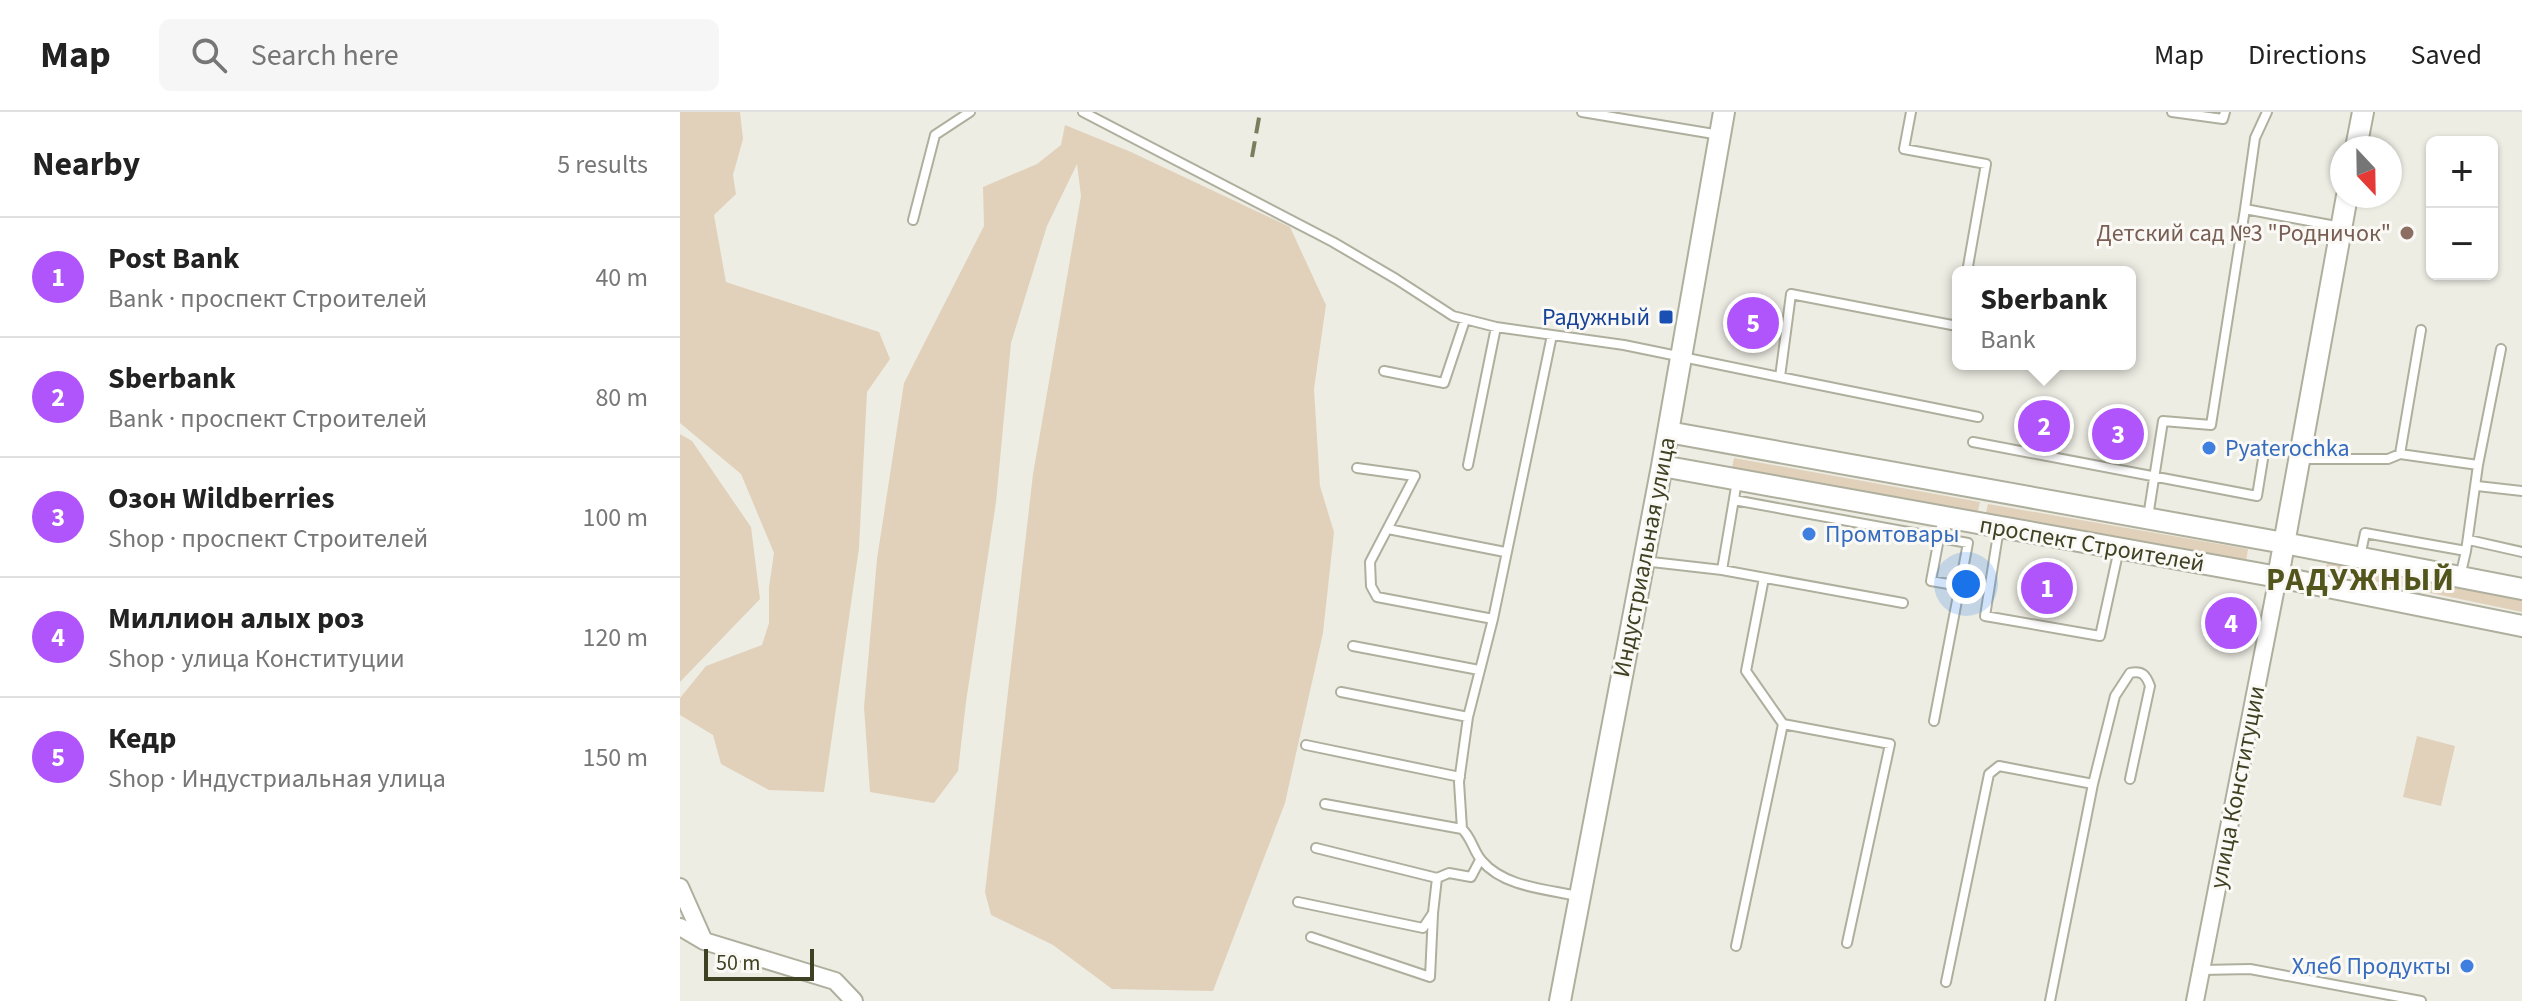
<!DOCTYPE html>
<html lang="en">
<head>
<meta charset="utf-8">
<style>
	:root { --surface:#fff; --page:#f6f6f6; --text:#222; --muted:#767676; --line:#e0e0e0; --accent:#b055fb }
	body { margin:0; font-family:"Source Sans 3",sans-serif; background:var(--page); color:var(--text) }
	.controls { position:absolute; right:24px; top:24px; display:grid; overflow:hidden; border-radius:12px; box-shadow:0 2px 6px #0004 }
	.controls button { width:72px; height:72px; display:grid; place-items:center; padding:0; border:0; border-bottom:2px solid var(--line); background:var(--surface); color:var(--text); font:40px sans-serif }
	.compass { position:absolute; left:1650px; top:24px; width:72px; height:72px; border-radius:50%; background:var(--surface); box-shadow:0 2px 6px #0004; rotate:158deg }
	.scale { position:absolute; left:24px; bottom:20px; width:110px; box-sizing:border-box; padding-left:8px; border:4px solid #404122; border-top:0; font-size:22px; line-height:28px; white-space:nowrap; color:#404122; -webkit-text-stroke:6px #faf9f5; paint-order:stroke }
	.you { position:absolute; left:1286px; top:472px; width:28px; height:28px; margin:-20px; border:6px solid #fff; border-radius:50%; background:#1a73e8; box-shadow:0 0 0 12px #1a73e833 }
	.badge { display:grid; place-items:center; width:52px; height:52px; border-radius:50%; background:var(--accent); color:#fff; font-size:26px; font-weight:700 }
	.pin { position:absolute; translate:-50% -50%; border:4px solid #fff; box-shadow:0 2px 8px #0006 }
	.popup { position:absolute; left:1272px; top:154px; width:184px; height:104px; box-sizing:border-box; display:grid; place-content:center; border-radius:12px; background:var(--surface); filter:drop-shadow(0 2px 6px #0005); font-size:26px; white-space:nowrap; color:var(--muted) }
	.popup b { font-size:30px; color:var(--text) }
	.popup::after { content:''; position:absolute; left:50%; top:100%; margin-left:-16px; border:16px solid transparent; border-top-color:var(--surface) }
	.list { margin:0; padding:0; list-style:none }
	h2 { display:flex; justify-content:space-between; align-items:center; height:104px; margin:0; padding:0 32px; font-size:34px }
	h2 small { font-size:26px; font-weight:400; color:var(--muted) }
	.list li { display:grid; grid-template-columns:52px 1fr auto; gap:24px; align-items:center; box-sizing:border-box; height:120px; padding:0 32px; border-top:2px solid var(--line) }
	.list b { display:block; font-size:30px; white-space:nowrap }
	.list p { margin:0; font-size:26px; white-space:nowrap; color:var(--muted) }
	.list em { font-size:26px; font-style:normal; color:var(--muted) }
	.icon { flex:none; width:44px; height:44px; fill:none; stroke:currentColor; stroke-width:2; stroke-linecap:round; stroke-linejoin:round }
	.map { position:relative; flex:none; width:1842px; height:889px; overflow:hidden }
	header { display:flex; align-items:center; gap:48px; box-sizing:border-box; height:112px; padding:0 40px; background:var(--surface); border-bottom:2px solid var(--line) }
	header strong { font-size:38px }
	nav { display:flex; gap:44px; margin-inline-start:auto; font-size:28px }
	.search { width:560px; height:72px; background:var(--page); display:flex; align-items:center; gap:20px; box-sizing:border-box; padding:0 28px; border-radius:12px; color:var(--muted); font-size:30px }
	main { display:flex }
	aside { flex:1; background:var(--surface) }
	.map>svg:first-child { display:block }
	.green { fill:#e1d1bb }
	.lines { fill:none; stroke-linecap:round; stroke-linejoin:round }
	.service-casing { stroke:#afaf9e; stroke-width:12 }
	.minor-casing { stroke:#afaf9e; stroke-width:20 }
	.tertiary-casing { stroke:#afaf9e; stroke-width:24 }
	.service { stroke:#fff; stroke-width:8 }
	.minor { stroke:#fff; stroke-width:16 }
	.tertiary { stroke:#fff; stroke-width:20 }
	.rail { stroke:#7c7d5c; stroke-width:4; stroke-dasharray:16 8; stroke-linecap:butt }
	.education-dot { fill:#8d6e63; stroke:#faf9f5; stroke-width:3 }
	.transit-dot { fill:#1a4fb4; stroke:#faf9f5; stroke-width:3 }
	.shop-dot { fill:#3f7fe0; stroke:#faf9f5; stroke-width:3 }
	.labels { text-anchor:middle; stroke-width:6; stroke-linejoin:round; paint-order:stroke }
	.education-label { font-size:24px; fill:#785e54; stroke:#faf9f5; text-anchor:end }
	.transit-label { font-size:24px; fill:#164399; stroke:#faf9f5; text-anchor:end }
	.shop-label { font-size:24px; fill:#366cbe; stroke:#faf9f5; text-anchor:start }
	.street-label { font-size:24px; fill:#404122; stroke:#faf9f5 }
	.district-label { font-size:32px; font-weight:bold; letter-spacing:2px; fill:#52551c; stroke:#faf9f5 }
</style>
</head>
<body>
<header>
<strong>Map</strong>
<div class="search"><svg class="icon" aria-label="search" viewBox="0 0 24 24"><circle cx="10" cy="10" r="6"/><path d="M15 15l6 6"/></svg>Search here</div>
<nav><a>Map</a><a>Directions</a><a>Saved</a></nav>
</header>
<main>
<aside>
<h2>Nearby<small>5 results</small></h2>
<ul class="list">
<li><span class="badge">1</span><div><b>Post Bank</b><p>Bank · проспект Строителей</p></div><em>40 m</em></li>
<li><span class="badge">2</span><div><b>Sberbank</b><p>Bank · проспект Строителей</p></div><em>80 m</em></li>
<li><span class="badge">3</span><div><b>Озон Wildberries</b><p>Shop · проспект Строителей</p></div><em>100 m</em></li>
<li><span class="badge">4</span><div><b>Миллион алых роз</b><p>Shop · улица Конституции</p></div><em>120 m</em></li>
<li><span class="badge">5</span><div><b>Кедр</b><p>Shop · Индустриальная улица</p></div><em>150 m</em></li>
</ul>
</aside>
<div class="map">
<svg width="1842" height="889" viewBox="0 0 1842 889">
	<rect width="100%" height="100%" fill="#eeede4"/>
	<path class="green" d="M0 0H60L63 27 53 63 56 82 34 103 46 170 199 220 210 247 187 280 179 436 144 680 89 678 41 652 33 623 0 603V586L26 554 82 533 89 511V475L94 441 61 362 0 311Z
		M385 13 451 40 610 115 646 193 634 277 640 374 654 420 643 521 605 691 533 879 432 877 373 833 311 803 305 780 353 362 401 84 397 52 367 114 331 231 316 390 286 590 278 659 254 691 190 680 184 595 197 447 224 271 304 114 303 75 357 52 381 33Z
		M0 322 12 329 71 415 80 487 0 570Z
		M1054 346 1300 390 1297 404 1051 360Z
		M1308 392 1568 437 1566 450 1305 405Z
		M1648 447 1842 487V500L1645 459Z
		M1737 624 1775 634 1761 694 1723 685Z"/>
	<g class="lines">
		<g class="service-casing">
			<path id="service" d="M403 0 653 130 716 167 773 204 816 215 944 233 1100 265 1111 182 1277 214 1278 208
				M902 0 1040 23
				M1231 0 1224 37 1306 52 1287 160
				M1492 0 1543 7 1545 0
				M1587 0 1575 26 1565 97 1661 115
				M233 108 255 23 290 0
				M872 223 813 507 788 605 779 670 782 717C792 726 793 739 802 749 824 775 866 777 898 784
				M704 259 764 271 785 208
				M1100 265 1298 305
				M1293 330 1577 384 1583 347
				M1720 342 1798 353 1821 237
				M1620 347H1708L1720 342 1741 218
				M788 353 816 215
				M677 356 735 364 690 450 691 474 697 485 813 507
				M1057 369 1042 458 1223 491
				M1797 374 1842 379
				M1054 388 1288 431 1254 609
				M1263 405 1251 469 1280 474
				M1468 405 1483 309 1531 313 1565 97
				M1319 416 1305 504 1420 524 1439 437
				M708 417 825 440
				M1789 428 1842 440
				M1680 445 1685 421 1786 439 1798 353
				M963 449 1042 458
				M1780 465 1786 439
				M1084 466 1066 559 1103 612 1210 632 1167 831
				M673 534 799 558
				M661 580 788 605
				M626 633 780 665
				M645 692 782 717
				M636 736 757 766
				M618 790 743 816 753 801 757 766 769 761 791 765 800 748
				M631 825 750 865 753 802
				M1056 834 1103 612
				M1522 858 1570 857 1741 889
				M1266 870 1309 662 1319 654 1413 672
				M1370 889 1413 672 1435 584 1450 561C1462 558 1466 563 1470 574L1450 667"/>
		</g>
		<g class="minor-casing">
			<path id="minor" d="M0 775 24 829
				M0 815 24 829 155 869 174 889
				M1515 889 1598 465"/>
		</g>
		<g class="tertiary-casing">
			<path id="tertiary" d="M1676 36 1683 0
				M988 320 1604 431 1842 477
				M982 354 1598 465 1842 514
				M1598 465 1667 84
				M880 889 982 354 1044 0"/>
		</g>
		<use href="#service" class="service"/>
		<use href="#minor" class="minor"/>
		<use href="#tertiary" class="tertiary"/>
		<path class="rail" d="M572 45 580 0"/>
	</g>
	<circle class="education-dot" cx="1727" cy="121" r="8"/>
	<rect class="transit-dot" x="978" y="197" width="16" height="16" rx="4"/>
	<g class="shop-dot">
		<circle cx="1529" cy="336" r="8"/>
		<circle cx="1129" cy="422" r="8"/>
		<circle cx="1787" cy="854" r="8"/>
	</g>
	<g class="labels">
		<g class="education-label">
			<text x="1711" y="129">Детский сад №3 "Родничок"</text>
		</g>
		<g class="transit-label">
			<text x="970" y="213">Радужный</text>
		</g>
		<g class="shop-label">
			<text x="1545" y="344">Pyaterochka</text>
			<text x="1145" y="430">Промтовары</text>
			<text x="1771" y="862" text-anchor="end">Хлеб Продукты</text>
		</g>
		<g class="street-label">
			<text transform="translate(1412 432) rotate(10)" y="8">проспект Строителей</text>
			<text transform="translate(964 445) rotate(-79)" y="8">Индустриальная улица</text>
			<text transform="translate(1557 675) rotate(-79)" y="8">улица Конституции</text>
		</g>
		<g class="district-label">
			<text x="1681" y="478">РАДУЖНЫЙ</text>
		</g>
	</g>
</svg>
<div class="controls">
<button>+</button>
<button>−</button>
</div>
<svg class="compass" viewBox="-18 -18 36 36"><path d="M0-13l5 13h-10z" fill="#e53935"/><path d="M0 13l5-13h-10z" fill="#767676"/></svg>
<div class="scale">50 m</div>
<div class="you"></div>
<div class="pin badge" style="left:1367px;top:476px">1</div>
<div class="pin badge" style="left:1364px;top:314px">2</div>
<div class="popup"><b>Sberbank</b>Bank</div>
<div class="pin badge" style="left:1438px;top:322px">3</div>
<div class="pin badge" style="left:1551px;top:511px">4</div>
<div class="pin badge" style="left:1073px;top:211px">5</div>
</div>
</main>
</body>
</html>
